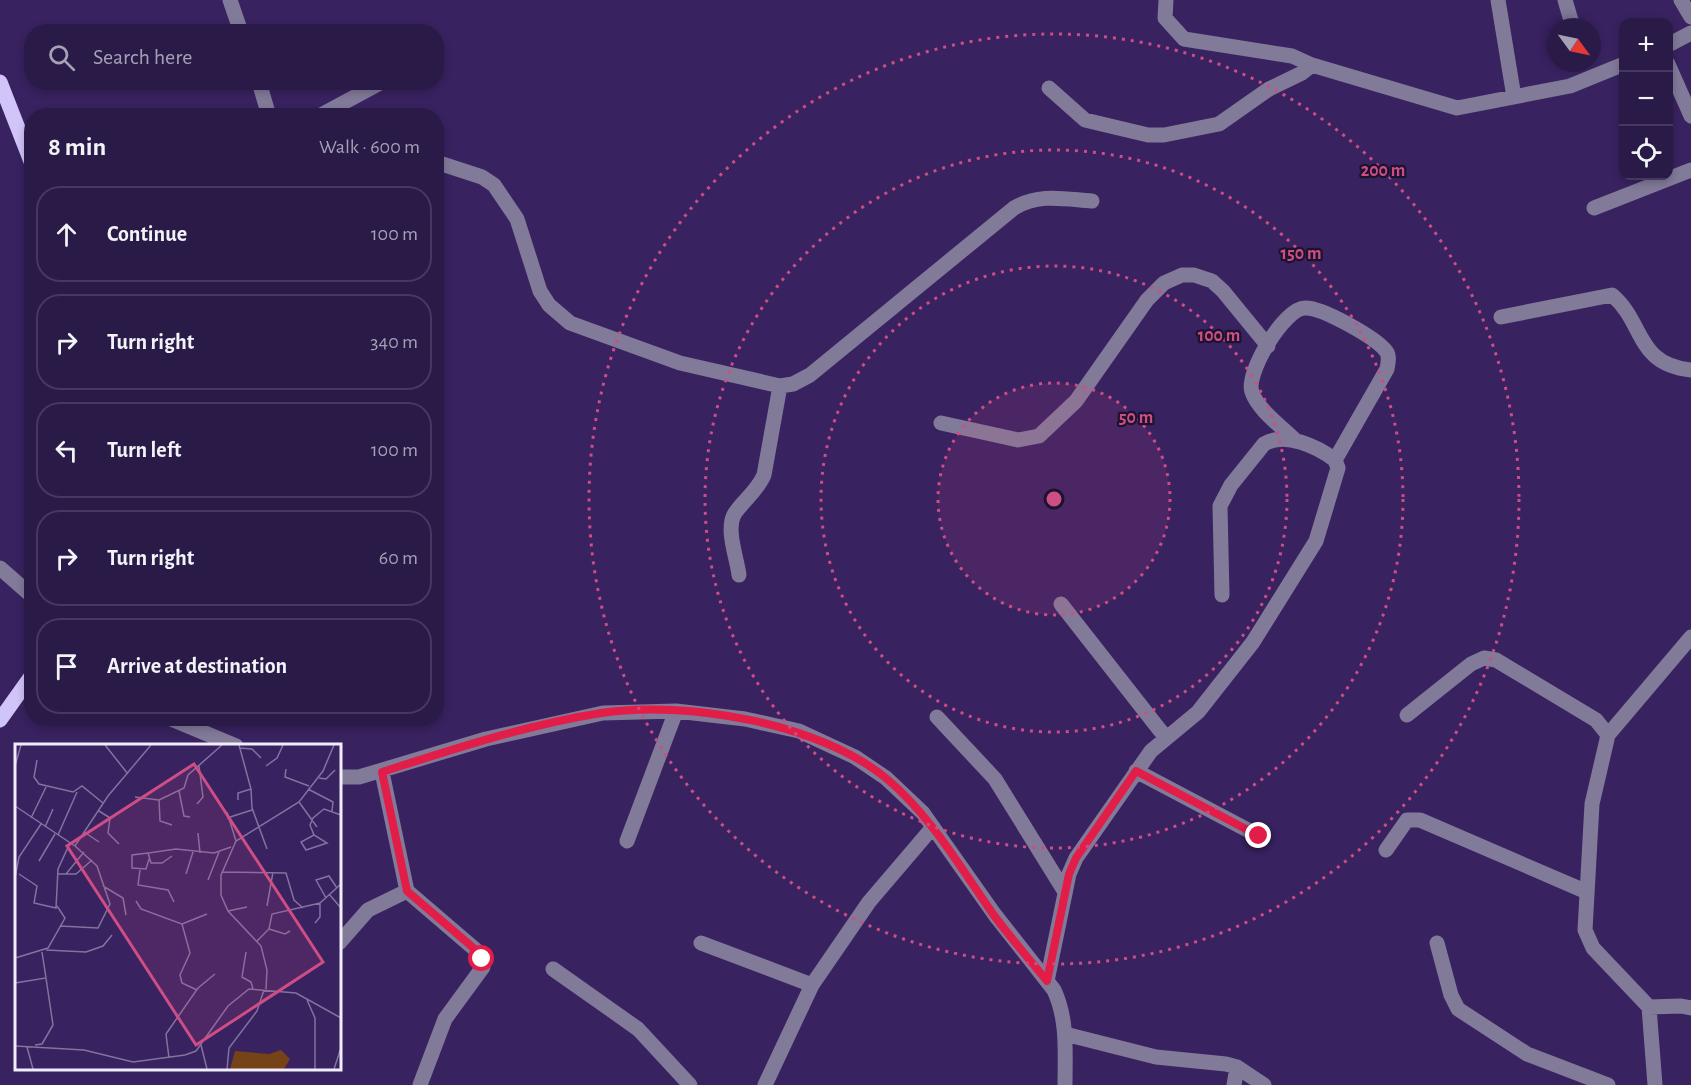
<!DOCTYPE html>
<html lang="en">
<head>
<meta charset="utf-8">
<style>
	:root { --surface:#2a1a48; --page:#32234f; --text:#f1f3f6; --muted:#a5a1b4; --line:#463860 }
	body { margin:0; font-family:"Alegreya Sans",sans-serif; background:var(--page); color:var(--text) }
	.controls { position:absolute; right:18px; top:18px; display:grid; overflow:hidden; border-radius:12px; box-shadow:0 3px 9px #0003 }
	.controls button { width:54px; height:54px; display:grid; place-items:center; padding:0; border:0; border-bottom:2px solid var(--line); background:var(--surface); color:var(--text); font:30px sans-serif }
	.compass { position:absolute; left:1547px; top:18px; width:54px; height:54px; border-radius:50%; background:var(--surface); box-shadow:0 3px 9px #0003; rotate:123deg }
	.stop { position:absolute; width:18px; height:18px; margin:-14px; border:4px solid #e11d48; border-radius:50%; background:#fff }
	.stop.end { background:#e11d48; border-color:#fff; box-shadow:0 2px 6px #0008 }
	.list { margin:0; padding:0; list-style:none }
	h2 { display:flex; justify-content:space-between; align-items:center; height:78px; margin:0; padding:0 24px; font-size:26px }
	h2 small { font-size:20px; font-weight:400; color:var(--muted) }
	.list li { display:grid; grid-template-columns:39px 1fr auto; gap:18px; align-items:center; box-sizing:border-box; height:96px; margin:0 12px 12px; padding:0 12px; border:2px solid var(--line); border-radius:24px }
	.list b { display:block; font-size:22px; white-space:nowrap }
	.list em { font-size:20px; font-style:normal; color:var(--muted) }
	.icon { flex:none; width:33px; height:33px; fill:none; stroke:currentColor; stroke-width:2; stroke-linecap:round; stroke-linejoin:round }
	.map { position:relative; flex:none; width:1691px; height:1085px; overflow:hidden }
	.search { position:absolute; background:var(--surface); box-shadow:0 3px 9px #0003; left:24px; top:24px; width:420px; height:66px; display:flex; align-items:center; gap:15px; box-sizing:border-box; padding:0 21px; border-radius:24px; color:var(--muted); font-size:22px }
	.panel { position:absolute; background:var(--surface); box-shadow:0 3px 9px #0003; left:24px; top:108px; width:420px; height:618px; border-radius:24px }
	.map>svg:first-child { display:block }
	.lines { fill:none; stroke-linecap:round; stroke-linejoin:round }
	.minor { stroke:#827a99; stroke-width:15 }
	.major { stroke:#d1c4f8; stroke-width:15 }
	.route { stroke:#e11d48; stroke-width:8 }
	.ring { fill:none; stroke:#ce4d84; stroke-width:3; stroke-dasharray:3 6 }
	.inset-road { fill:none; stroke:#82739f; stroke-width:1.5 }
	.view { fill:#ce4d84; fill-opacity:0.15; stroke:#ce4d84; stroke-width:3 }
	.inset-edge { fill:none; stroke:#f1edfd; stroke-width:3 }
	.centre { fill:#ce4d84; stroke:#1c132f; stroke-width:3 }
	.ring-label { font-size:18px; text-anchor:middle; font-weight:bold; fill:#ce4d84; stroke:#1c132f; stroke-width:4.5; stroke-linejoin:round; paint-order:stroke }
</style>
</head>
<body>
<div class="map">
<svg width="1691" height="1085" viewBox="0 0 1691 1085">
	<rect width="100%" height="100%" fill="#382260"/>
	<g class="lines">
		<path class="minor" d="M230 0 241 32
			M1166 0 1165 18 1184 39 1292 56 1312 65 1457 108 1570 86 1624 64
			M1498 0 1514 97
			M1565 0 1573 27
			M1681 0 1691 17
			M1668 45 1691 33
			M1668 64 1691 116
			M259 82 269 116
			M1049 88 1085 120 1148 135H1164L1219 124 1269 89 1302 73 1312 65
			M319 116 382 82
			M436 162 482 177 494 185 517 219 540 291 549 305 570 323 680 363 780 386 793 384 810 375 1014 208C1039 193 1064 199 1092 201
			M1594 208 1691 170
			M1501 317 1612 295C1645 323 1635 364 1691 370
			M941 423 1018 440 1039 436 1076 401 1147 300 1164 283 1182 275H1194L1212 281 1223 291 1268 346
			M1295 440C1282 427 1258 410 1252 392 1245 374 1284 308 1305 308 1322 307 1376 338 1386 351 1390 356 1388 363 1387 369L1335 460
			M0 568 32 596
			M739 575C737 558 725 528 735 513 745 499 757 491 764 475L780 386
			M1061 604 1166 738
			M1407 715 1471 664 1484 658 1496 660 1596 720 1608 735 1592 804 1585 930 1593 948 1649 1007 1655 1085
			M937 717 995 779 1065 892
			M169 718 236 746
			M1608 735 1691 637
			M1136 771 1259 836
			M382 772 407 891 477 951 482 959 483 967 445 1019 420 1085
			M339 777H359L486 739 603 713 676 711 745 719 799 731 855 757 886 778 923 813 995 915 1054 990C1068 1020 1065 1053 1065 1085
			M627 841 676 711
			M1386 850 1407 820H1420L1587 892
			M339 943 368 910 407 891
			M701 943 812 985
			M1437 943 1451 995 1458 1009 1527 1054 1608 1085
			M553 969 638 1029 690 1085
			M1047 981 1069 874 1076 858 1151 751 1198 712 1253 642 1316 541 1338 468 1335 460C1318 447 1285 431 1264 444L1231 485 1220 506 1222 595
			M1649 1007 1681 1006 1691 1008
			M1065 1034 1156 1057 1226 1064 1237 1067 1264 1085
			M765 1085 812 985 869 902 933 827
			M1234 1085 1237 1067"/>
		<path class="major" d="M0 82 32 164
			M0 720 32 675"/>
	</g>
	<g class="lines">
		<path class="route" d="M482 959 477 951 407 891 382 772C454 749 526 725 601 713 686 700 820 723 887 779 931 816 960 867 993 914 1010 937 1029 959 1047 981L1069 874 1076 858 1136 771 1259 836"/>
	</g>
	<circle cx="1054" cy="499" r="116" fill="#ce4d84" fill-opacity=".12"/>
	<g class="ring">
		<circle cx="1054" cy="499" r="116"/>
		<circle cx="1054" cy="499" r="233"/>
		<circle cx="1054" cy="499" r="349"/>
		<circle cx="1054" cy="499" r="465"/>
	</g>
	<g transform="translate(15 744)">
		<rect width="326" height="326" fill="#382260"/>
		<path d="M266 306 275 315 269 325H215L220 307 254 310Z" fill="#764218"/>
		<path class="inset-road" d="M90 1 113 30M224 1 236 45 237 64 252 105M225 4 237 5 246 14M22 16 19 33 24 40 58 48 67 42 88 59M0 22 6 1M251 22 262 14 268 1M271 25 270 33 294 42M304 34 311 35 320 26M293 45 318 58 317 67M164 47 169 72 175 73M120 53 144 56M223 56V49L236 45M284 58 302 83M182 60 188 53 184 22M0 62 60 102 93 52 136 1M84 67 95 74 93 89 104 100M212 68 221 97M16 74 31 43M212 74 237 66M157 81 145 77 144 56 169 44 173 31 207 1M30 83 38 65M69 88 84 98M183 89 185 109M43 91 62 48M299 91 286 98 291 106 312 99 299 91 295 81 298 74 309 65 326 71M133 109 117 111V124L131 125 134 115M157 112 147 119H136L133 109 161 105 199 109 216 103M24 117 40 90M125 126 123 141 153 146 159 158M207 128 271 129 279 156 288 164M4 130 22 142 19 159 41 164 43 125 55 99M43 130H51L69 108M51 130H61L77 116M171 130 178 108M0 134 4 113 26 80M193 136 204 108M88 142 108 154 111 171M314 150 326 164M311 154 301 136 314 132 322 144M121 157 126 165 167 180 175 209 165 231 167 239 182 246M252 162 258 128M213 167 232 163M300 179 305 173V159M167 180 192 170M45 182 83 184 95 160 82 122 60 102M254 185 270 190 275 187M242 197 254 185 257 170 305 159 326 140M31 206 71 208 88 202 97 191M231 208 227 233 236 238 238 245M0 214 33 204 50 174 42 162M0 239 31 234 27 208M251 245 252 226 246 202 213 167 206 151V131L221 97 284 58 308 27 319 1M292 256 300 274V325M20 301 27 300 38 281 31 234M186 301 192 325M0 302 69 306 118 318 170 311 181 307 213 262 234 245 281 249 326 274M12 303 18 325M154 314 151 290 183 244 200 230M212 325 214 304 242 267 249 246M319 325 326 304"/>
		<path class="view" d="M179 20 308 218 181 301 52 102Z"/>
		<rect width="326" height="326" class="inset-edge"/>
	</g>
	<circle cx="1054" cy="499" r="9" class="centre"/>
	<g class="ring-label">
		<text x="1383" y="176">200 m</text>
		<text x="1301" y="259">150 m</text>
		<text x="1219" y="341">100 m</text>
		<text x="1136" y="423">50 m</text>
	</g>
</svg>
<div class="controls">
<button>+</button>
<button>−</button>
<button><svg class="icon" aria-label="locate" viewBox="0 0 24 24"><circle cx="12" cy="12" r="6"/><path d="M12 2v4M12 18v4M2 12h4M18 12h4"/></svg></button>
</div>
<svg class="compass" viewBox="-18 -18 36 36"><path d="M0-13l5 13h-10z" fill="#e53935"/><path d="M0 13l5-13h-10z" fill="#a5a1b4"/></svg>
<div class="stop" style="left:482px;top:959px"></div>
<div class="stop end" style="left:1259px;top:836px"></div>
<div class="search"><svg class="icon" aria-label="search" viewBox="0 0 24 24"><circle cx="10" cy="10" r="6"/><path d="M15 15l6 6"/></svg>Search here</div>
<section class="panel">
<h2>8 min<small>Walk · 600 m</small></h2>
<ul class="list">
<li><svg class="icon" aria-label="ahead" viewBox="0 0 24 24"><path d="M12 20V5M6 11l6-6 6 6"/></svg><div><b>Continue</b></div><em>100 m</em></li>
<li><svg class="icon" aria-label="right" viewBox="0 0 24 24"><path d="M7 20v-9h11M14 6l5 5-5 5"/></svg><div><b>Turn right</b></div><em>340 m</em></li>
<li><svg class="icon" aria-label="left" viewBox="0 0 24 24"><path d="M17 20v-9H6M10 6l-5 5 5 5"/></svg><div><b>Turn left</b></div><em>100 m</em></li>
<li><svg class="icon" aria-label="right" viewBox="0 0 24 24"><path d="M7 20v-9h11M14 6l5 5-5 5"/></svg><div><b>Turn right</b></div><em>60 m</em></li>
<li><svg class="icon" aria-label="arrive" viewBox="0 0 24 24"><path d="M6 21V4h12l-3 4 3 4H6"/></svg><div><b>Arrive at destination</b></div></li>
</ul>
</section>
</div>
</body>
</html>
